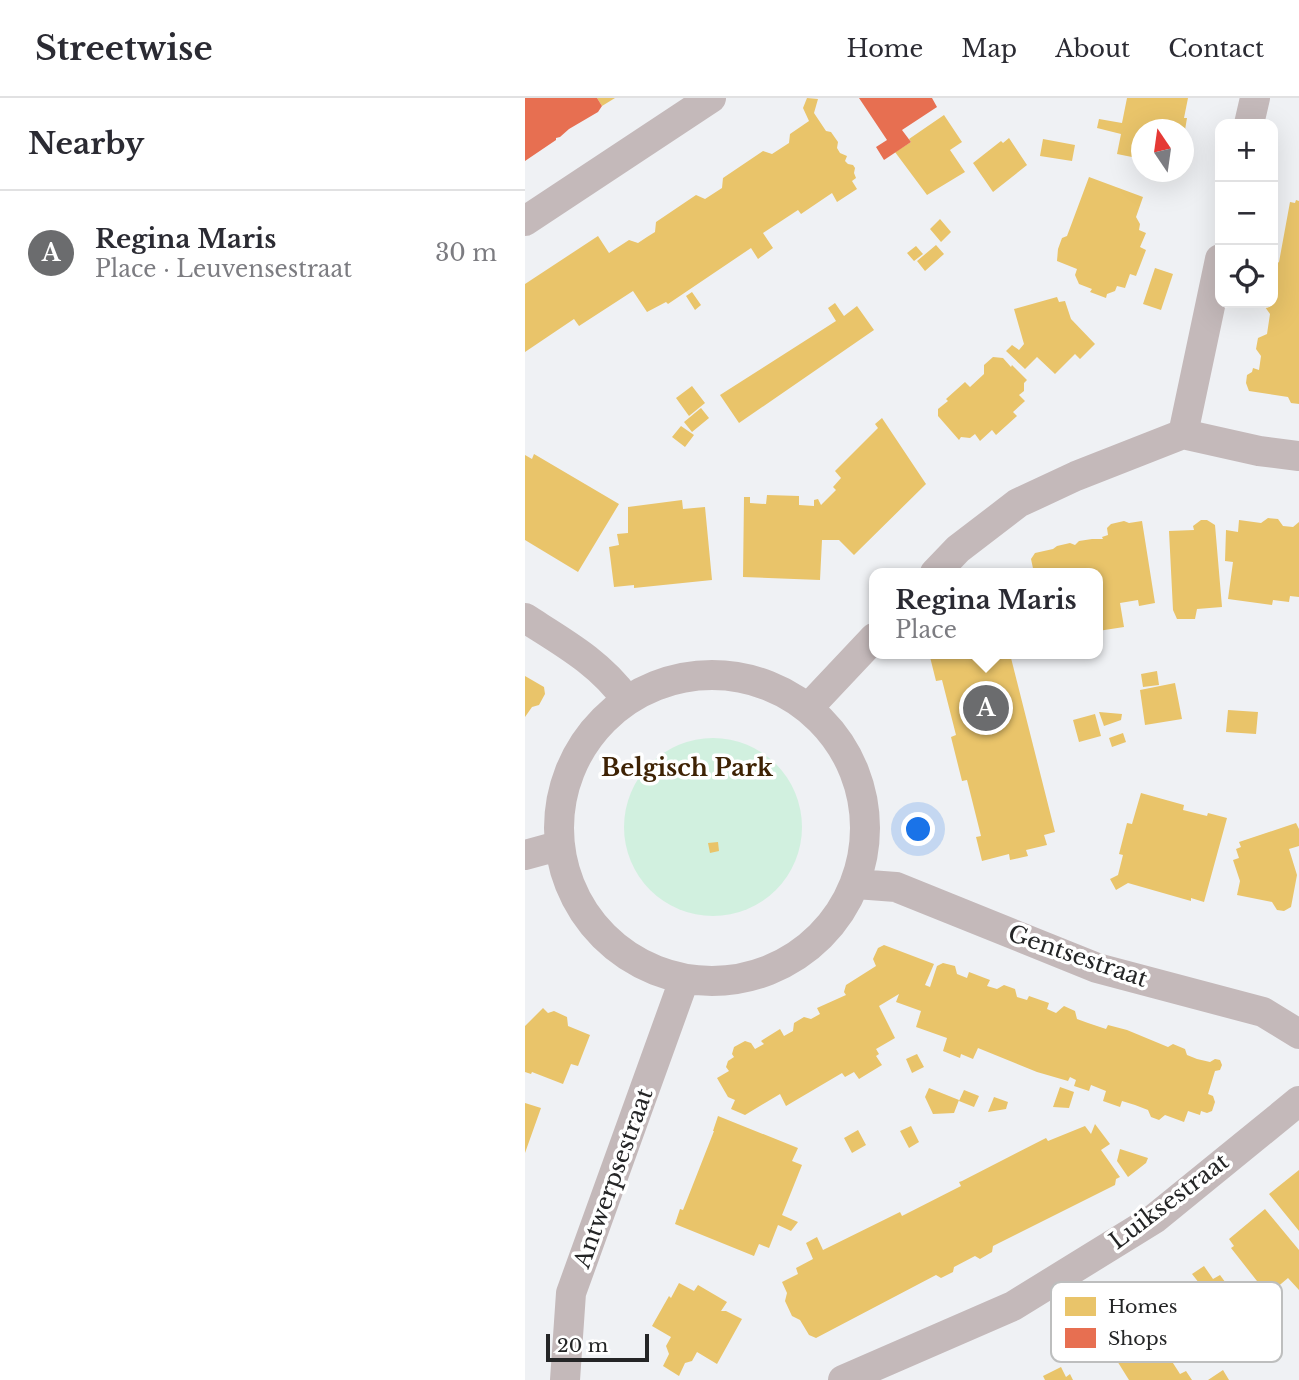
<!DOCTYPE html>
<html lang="en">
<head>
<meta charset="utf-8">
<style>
	:root { --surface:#fff; --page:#f2f2f3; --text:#2b2b33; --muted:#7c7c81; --line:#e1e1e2; --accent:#6b6c6e }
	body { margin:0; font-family:"Libre Baskerville",serif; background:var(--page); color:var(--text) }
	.controls { position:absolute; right:21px; top:21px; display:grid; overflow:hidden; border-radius:14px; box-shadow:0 7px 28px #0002 }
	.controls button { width:63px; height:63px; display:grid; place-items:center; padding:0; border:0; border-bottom:2px solid var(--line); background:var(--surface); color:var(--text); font:35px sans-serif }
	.compass { position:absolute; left:606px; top:21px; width:63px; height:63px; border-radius:50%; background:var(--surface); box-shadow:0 7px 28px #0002; rotate:347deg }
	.scale { position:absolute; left:21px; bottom:18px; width:103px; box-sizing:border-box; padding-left:7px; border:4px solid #242526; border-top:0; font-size:19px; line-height:24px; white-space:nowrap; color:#242526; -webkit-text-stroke:5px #fff; paint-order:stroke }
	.you { position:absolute; left:394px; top:732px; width:24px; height:24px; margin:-18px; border:5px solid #fff; border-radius:50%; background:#1a73e8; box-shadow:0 0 0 10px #1a73e833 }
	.badge { display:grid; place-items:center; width:46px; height:46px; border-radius:50%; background:var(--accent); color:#fff; font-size:23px; font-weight:700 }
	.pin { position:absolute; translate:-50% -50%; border:4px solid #fff; box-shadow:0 2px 7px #0006 }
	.popup { position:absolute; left:344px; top:470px; width:234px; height:91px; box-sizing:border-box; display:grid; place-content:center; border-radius:14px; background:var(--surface); filter:drop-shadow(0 2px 5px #0005); font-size:23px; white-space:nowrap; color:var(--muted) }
	.popup b { font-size:26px; color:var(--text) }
	.popup::after { content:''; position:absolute; left:50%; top:100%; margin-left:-14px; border:14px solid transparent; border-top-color:var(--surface) }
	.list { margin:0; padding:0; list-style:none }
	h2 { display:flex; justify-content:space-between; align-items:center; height:91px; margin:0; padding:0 28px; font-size:30px }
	h2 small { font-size:23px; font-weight:400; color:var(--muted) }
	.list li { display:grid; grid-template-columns:46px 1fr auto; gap:21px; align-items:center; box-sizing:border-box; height:126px; padding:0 28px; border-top:2px solid var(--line) }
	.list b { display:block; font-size:26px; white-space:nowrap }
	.list p { margin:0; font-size:23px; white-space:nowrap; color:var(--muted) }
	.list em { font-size:23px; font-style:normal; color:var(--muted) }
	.icon { flex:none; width:38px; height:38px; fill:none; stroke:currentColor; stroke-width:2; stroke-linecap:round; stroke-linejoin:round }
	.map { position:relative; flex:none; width:774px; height:1282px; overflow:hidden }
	header { display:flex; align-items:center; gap:42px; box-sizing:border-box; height:98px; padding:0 35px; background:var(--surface); border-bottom:2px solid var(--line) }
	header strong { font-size:33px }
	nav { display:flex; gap:38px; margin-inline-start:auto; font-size:24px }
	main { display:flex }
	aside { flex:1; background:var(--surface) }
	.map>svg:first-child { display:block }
	.green { fill:#d1f0df }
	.homes { fill:#e9c46a }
	.shops { fill:#e76f51 }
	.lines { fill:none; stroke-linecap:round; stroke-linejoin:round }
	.minor { stroke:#c4b9ba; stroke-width:30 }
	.labels { text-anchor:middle; stroke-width:7; stroke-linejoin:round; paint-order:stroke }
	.street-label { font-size:23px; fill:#242526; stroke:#fff }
	.neighbourhood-label { font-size:24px; font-weight:bold; fill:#3e2204; stroke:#fff }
	.key { fill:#fff; stroke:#bdbebe; stroke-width:2 }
	.key-label { font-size:19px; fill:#242526 }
</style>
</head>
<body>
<header>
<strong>Streetwise</strong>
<nav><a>Home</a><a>Map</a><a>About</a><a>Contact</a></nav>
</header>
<main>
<aside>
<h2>Nearby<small></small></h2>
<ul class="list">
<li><span class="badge">A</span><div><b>Regina Maris</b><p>Place · Leuvensestraat</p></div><em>30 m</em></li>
</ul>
</aside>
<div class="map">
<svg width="774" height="1282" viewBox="0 0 774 1282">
	<rect width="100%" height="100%" fill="#eff1f4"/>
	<path class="green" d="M99 729a89 89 0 1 1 178 0a89 89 0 1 1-178 0Z"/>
	<path class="homes" d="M72 0H90L77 8Z
		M282 0 293 1 289 15 301 33 306 34 313 44 312 50 315 55 322 58 320 63 323 66 328 67 330 70 329 75 331 80 327 83 332 91 312 104 307 95 276 116 273 112 238 135 248 150 233 161 226 150 143 206 141 204 122 214 108 193 54 228 49 221 0 254V186L73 138 84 155 104 142 113 145 122 139 130 134 131 124 171 97 180 101 197 90 198 80 238 53 247 56 264 45 265 36 284 23 278 10Z
		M602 0H663L659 20H662L660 32H617V61L592 56 596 36 572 30 574 21 597 25Z
		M419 17 437 44 425 52 440 74 402 97 370 54 386 44 384 41Z
		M484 40 502 67 468 94 448 65 476 43 478 45Z
		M518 41 550 47 547 63 515 58Z
		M564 79 618 99 611 119 615 126 614 132 621 135 615 149 621 152 611 178 605 176 600 190 592 188 590 193 582 196 581 200 565 194 567 191 554 186 550 177 552 171 532 163 533 151 537 140 542 138Z
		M771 102 774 103V306L766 305 763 299 724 293 721 285 722 277 727 274 728 270 734 272 736 258 731 251 733 240 742 236 745 216 740 209 741 205H748L750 184 748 181V168L754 164 765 104 770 105Z
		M415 121 426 134 416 144 405 131Z
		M411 147 419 156 400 173 392 163Z
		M391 148 398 156 389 163 382 155Z
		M630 170 648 176 636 212 618 206Z
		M167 194 176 207 170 212 161 198Z
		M532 199 534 204 540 203 546 221 570 246 555 261 550 256 530 276 512 259 500 271 481 253 487 247 494 252 499 246 489 211Z
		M310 205 319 218 332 208 349 232 214 325 195 297 311 223 303 210Z
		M468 259 478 260 486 269 487 267 502 282 499 285V293L494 297 500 303 488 314 492 318 471 337 467 332 455 343 450 336 445 340 436 339 434 342 413 318V311L423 303 421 301 440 284 445 289 459 276V267Z
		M167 288 180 305 164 318 151 300Z
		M176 310 184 320 167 334 159 324Z
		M357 320 401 386 329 457 314 442H297L295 482 218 479 219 399H225V405L241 406 242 397 274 398V407L289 408V402L293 401 296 407 311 392 308 389 316 380 310 373 353 330 350 326Z
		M156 328 169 337 160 349 147 339Z
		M9 356 94 406 53 474 0 442V357L7 361Z
		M157 402 158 411 180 409 187 482 109 490V487L89 489 84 449 94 447 92 436 103 435V409Z
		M743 420 753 421 758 428 768 429 774 424V499L765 498 764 504 748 502 747 507 703 501 708 464 700 463 701 432 713 434 714 422 736 425Z
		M676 422H682L690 427 697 509 672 511 670 521H652L648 512 644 433 669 432 668 428Z
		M599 423 604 425 617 423 630 505 614 508 613 502 595 505 599 529 573 533V475H509L506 461 510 455 528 451 532 448 545 445 550 447 554 443 567 441H578L577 439 583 437 582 430 586 426Z
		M418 556H485L530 734 519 737 522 747 501 752 503 758 485 762 484 756 457 763 451 739 456 738 442 682 437 683 426 639 431 637 417 582 411 583 405 559Z
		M632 573 634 587 618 589 616 576Z
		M0 578 19 589 20 596 14 607 7 609 0 619Z
		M650 585 657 621 620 627 615 592Z
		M703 612 733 614 731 636 701 634Z
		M574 614 597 616 596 622 579 628Z
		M570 616 576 638 554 644 548 622Z
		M598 635 601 644 587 649 584 640Z
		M616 695 659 707 658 712 682 718 683 715 702 720 679 804 666 800V803L603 785 591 792 585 781 593 777 598 757 594 756 602 725 607 726Z
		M771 725 774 731V748L764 751 772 777 766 809 759 813 752 812 747 804 712 797 715 783 708 762 714 760 711 751 716 749 714 744Z
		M193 744 194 753 185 755 183 745Z
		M359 847 409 866 400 887 405 889 412 868 418 865 430 868 432 876 442 880 444 874 465 882 462 888 472 891 479 887 490 891 492 899 502 902 504 898 524 905 522 911 531 915 539 908 550 913 552 921 563 925 581 931 583 927 602 932 643 949 648 946 660 951 662 957 672 961 685 964 690 961 695 962 697 967 695 972 690 973 683 996 688 998 690 1004 687 1013 682 1015 676 1013 675 1017 663 1013 659 1024 640 1017 634 1022 626 1019 623 1012 610 1007 597 1003 595 1009 578 1003 581 993 566 987 564 993 549 988 551 982 545 979 543 983 512 974 453 950 448 961 436 956 435 960 418 953 422 940 391 929 396 913 371 904 374 896 354 908 370 940 351 951 354 956 351 958 357 967 334 981 329 974 320 979 317 975 261 1008 255 996 220 1017 206 1011 210 1002 203 999 192 980 204 973 201 969 203 963 209 959 207 956 209 949 220 943 226 945 230 951 239 946 236 943 255 931 259 938 268 933 269 925 279 919 286 921 295 916 292 910 321 897 319 894 321 887 351 868 348 861 353 850Z
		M18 910 23 915 29 913 42 919 43 928 65 937 53 968 46 966 38 986 7 974 6 976 0 974V928Z
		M392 956 399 969 387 975 381 961Z
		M535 989 549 994 544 1010 528 1009Z
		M404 990 434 1002 429 1015 408 1016 400 999Z
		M439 992 454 998 449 1009 434 1003Z
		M469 999 483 1004 481 1011 463 1014Z
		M0 1005 16 1010 0 1055Z
		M193 1018 273 1050 267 1063 277 1067 257 1117 273 1124 266 1133 253 1127 244 1150 234 1146 229 1158 150 1126 155 1111 158 1112 189 1033H188Z
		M570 1026 585 1046 576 1052 595 1079 591 1081 590 1087 468 1148 467 1154 455 1161 450 1158 429 1169 428 1174 416 1180 411 1177 291 1240 284 1237 275 1222 267 1218 260 1203 262 1195 257 1184 273 1176 271 1170 288 1161 281 1145 292 1139 298 1152 375 1114 377 1118 436 1088 434 1084 437 1083 521 1040 523 1043 560 1028 566 1036Z
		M386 1028 394 1044 384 1050 375 1033Z
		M333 1032 341 1047 327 1055 319 1040Z
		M595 1051 623 1060 621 1065 603 1079 592 1063Z
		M774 1072V1133L744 1096Z
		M740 1111 774 1152V1192L763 1180 743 1197 706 1150 709 1148 704 1141Z
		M679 1168 688 1181 695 1177 722 1214 718 1218 728 1234 696 1256 655 1200 674 1185 667 1176Z
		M154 1185 169 1193 173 1187 202 1204 196 1213H201L217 1221 192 1266 172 1254 167 1263 160 1265 154 1278 138 1268 144 1256 141 1248 146 1239 127 1228 144 1198 146 1200Z
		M617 1230 626 1244 632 1240 655 1276 661 1273 667 1282H604L584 1250Z
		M536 1269 541 1279 545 1276 548 1282H520L518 1278Z
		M698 1272 704 1282H683Z"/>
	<path class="shops" d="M0 0H72L77 8 73 14 44 31 35 39 31 40V42L0 63Z
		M334 0H407L412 9 377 32 386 44 359 62 351 49 362 42Z"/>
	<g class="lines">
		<path class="minor" d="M724 26 730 0
			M0 123 186 0
			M658 336 695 161
			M410 475 433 451 493 405 551 378 658 336 734 353 774 358
			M0 520C39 545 74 564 101 601
			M34 730a153 153 0 1 1 306 0a153 153 0 1 1-306 0Z
			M284 609 349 540
			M0 757 33 748
			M331 786 371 789 572 870 738 914 774 936
			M40 1282 46 1195 159 882
			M318 1282 488 1208 629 1121 774 1003"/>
	</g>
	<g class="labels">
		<g class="street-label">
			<text transform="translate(553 858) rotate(19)" y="8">Gentsestraat</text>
			<text transform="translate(88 1080) rotate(-70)" y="8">Antwerpsestraat</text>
			<text transform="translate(644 1103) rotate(-37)" y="8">Luiksestraat</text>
		</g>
		<g class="neighbourhood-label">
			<text x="162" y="678">Belgisch Park</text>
		</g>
	</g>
	<rect x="526" y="1184" width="231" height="80" rx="10" class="key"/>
	<rect x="540" y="1199" width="31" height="19" fill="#e9c46a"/>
	<rect x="540" y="1230" width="31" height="20" fill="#e76f51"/>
	<g class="key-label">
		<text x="583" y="1215">Homes</text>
		<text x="583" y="1247">Shops</text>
	</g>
</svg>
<div class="controls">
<button>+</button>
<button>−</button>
<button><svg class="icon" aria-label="locate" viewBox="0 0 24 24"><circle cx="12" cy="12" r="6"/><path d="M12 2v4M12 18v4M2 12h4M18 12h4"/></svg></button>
</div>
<svg class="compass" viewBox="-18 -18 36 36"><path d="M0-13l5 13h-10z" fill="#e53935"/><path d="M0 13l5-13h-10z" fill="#7c7c81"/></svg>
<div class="scale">20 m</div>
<div class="you"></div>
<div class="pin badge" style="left:461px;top:610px">A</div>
<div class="popup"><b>Regina Maris</b>Place</div>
</div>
</main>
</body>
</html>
